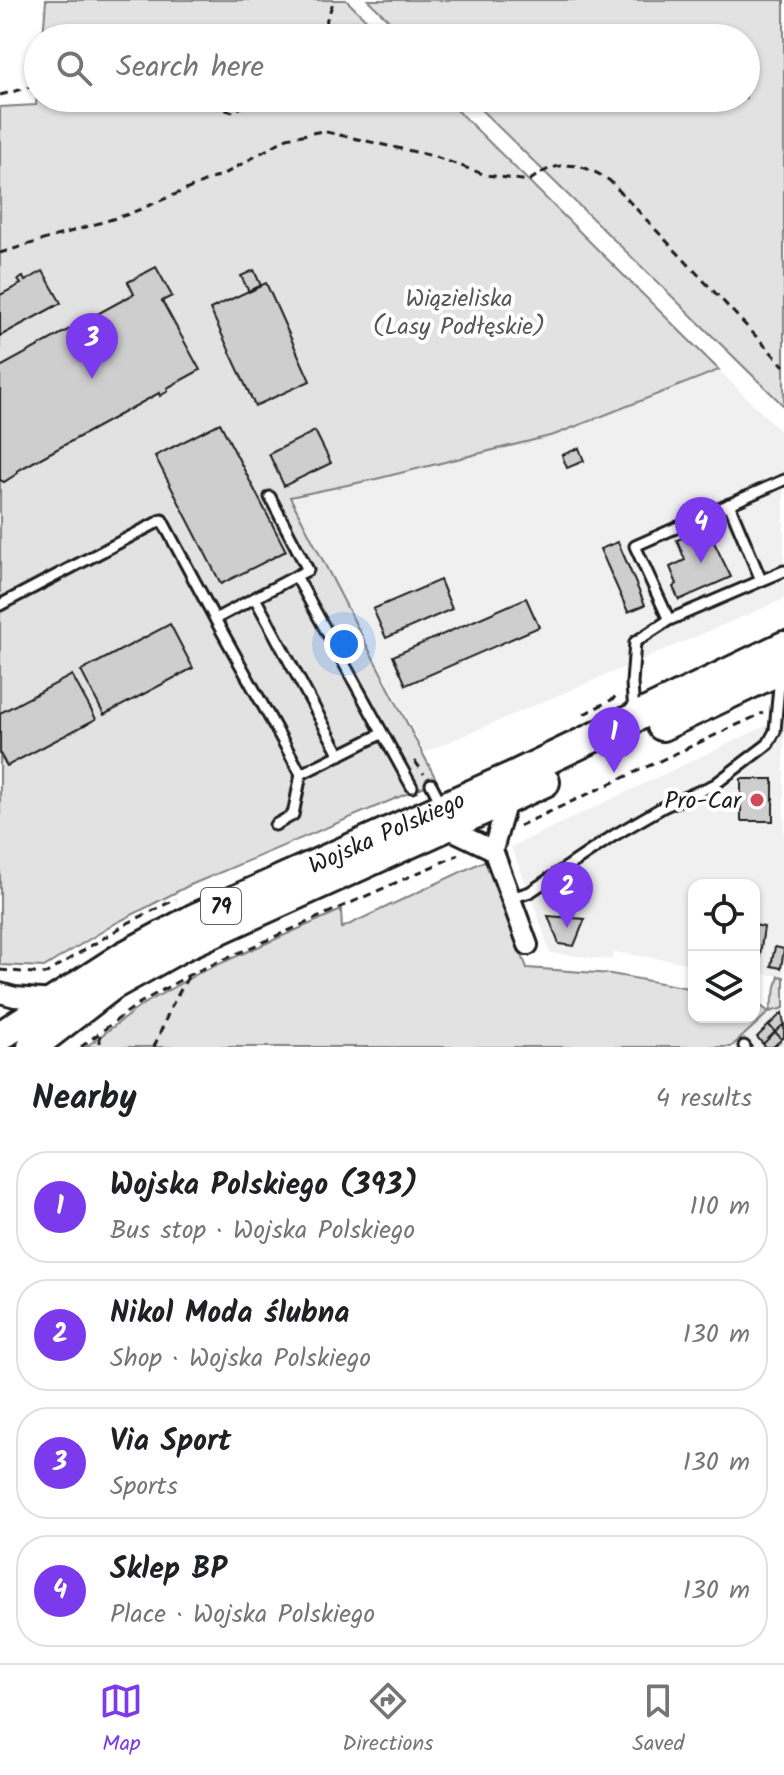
<!DOCTYPE html>
<html lang="en">
<head>
<meta charset="utf-8">
<style>
	:root { --surface:#fff; --page:#f2f2f2; --text:#202124; --muted:#757577; --line:#e0e0e0; --accent:#7c3aed }
	body { margin:0; font-family:Kalam,sans-serif; background:var(--page); color:var(--text) }
	.controls { position:absolute; right:24px; bottom:24px; display:grid; overflow:hidden; border-radius:16px; box-shadow:0 2px 6px #0004 }
	.controls button { width:72px; height:72px; display:grid; place-items:center; padding:0; border:0; border-bottom:2px solid var(--line); background:var(--surface); color:var(--text); font:40px sans-serif }
	.you { position:absolute; left:344px; top:644px; width:28px; height:28px; margin:-20px; border:6px solid #fff; border-radius:50%; background:#1a73e8; box-shadow:0 0 0 12px #1a73e833 }
	.badge { display:grid; place-items:center; width:52px; height:52px; border-radius:50%; background:var(--accent); color:#fff; font-size:26px; font-weight:700 }
	.pin { position:absolute; translate:-50% -66px; filter:drop-shadow(0 2px 4px #0008) }
	.pin::after { content:''; position:absolute; top:42px; width:28px; height:24px; background:inherit; clip-path:polygon(0 0,100% 0,50% 100%) }
	.list { margin:0; padding:0; list-style:none }
	h2 { display:flex; justify-content:space-between; align-items:center; height:104px; margin:0; padding:0 32px; font-size:34px }
	h2 small { font-size:26px; font-weight:400; color:var(--muted) }
	.list li { display:grid; grid-template-columns:52px 1fr auto; gap:24px; align-items:center; box-sizing:border-box; height:112px; margin:0 16px 16px; padding:0 16px; border:2px solid var(--line); border-radius:32px }
	.list b { display:block; font-size:30px; white-space:nowrap }
	.list p { margin:0; font-size:26px; white-space:nowrap; color:var(--muted) }
	.list em { font-size:26px; font-style:normal; color:var(--muted) }
	.icon { flex:none; width:44px; height:44px; fill:none; stroke:currentColor; stroke-width:2; stroke-linecap:round; stroke-linejoin:round }
	.map { position:relative; flex:none; width:784px; height:1047px; overflow:hidden }
	.search { position:absolute; background:var(--surface); box-shadow:0 2px 6px #0004; left:24px; right:24px; top:24px; height:88px; display:flex; align-items:center; gap:20px; box-sizing:border-box; padding:0 28px; border-radius:44px; color:var(--muted); font-size:30px }
	.sheet { height:616px; background:var(--surface) }
	nav { display:flex; justify-content:space-around; align-items:center; box-sizing:border-box; height:112px; border-top:2px solid var(--line); background:var(--surface); font-size:22px; color:var(--muted) }
	nav a { display:grid; justify-items:center; gap:4px }
	nav .on { color:var(--accent) }
	.map>svg:first-child { display:block }
	.built { fill:#f0f0f0 }
	.green { fill:#e2e2e2; stroke:#7f7f7f; stroke-width:2 }
	.building { fill:#cecece; stroke:#1c1c1c; stroke-width:2 }
	.lines { fill:none; stroke-linecap:round; stroke-linejoin:round }
	.service-casing { stroke:#1c1c1c; stroke-width:15 }
	.minor-casing { stroke:#1c1c1c; stroke-width:24 }
	.primary-casing { stroke:#1c1c1c; stroke-width:34 }
	.path { stroke:#1c1c1c; stroke-width:3; stroke-dasharray:8 6; stroke-linecap:butt }
	.service { stroke:#fff; stroke-width:9 }
	.minor { stroke:#fff; stroke-width:18 }
	.primary { stroke:#fff; stroke-width:28 }
	.poi-dot { fill:#d1495b; stroke:#fff; stroke-width:3 }
	.labels { text-anchor:middle; stroke-width:8; stroke-linejoin:round; paint-order:stroke }
	.shield { fill:#fff; stroke:#606060; stroke-width:2 }
	.shield-label { font-size:22px; font-weight:bold; fill:#1c1c1c }
	.park-label { font-size:24px; fill:#575757; stroke:#fff }
	.poi-label { font-size:24px; fill:#1c1c1c; stroke:#fff; text-anchor:end }
	.street-label { font-size:24px; fill:#1c1c1c; stroke:#fff }
</style>
</head>
<body>
<div class="map">
<svg width="784" height="1047" viewBox="0 0 784 1047">
	<rect width="100%" height="100%" fill="#fff"/>
	<filter id="ink" filterUnits="userSpaceOnUse"><feTurbulence type="fractalNoise" baseFrequency=".0125" numOctaves="2"/><feDisplacementMap in="SourceGraphic" scale="16" xChannelSelector="R" yChannelSelector="G"/><feConvolveMatrix kernelMatrix="1 2 1 2 8 2 1 2 1" color-interpolation-filters="sRGB"/></filter>
	<g filter="url(#ink)">
		<path class="built" d="M719 370 784 435V599L425 752 290 497 376 479 554 435Z
			M784 717V977L754 972V885H694V964L614 952 612 960 550 953 530 892 511 847Z
			M784 1008V1047H731L769 1012Z"/>
		<path class="green" d="M46 0H346L385 38H43Z
			M368 0H784V406L469 98H746V38H407Z
			M38 85V98H445L719 370 554 435 376 479 290 497 437 781 188 886 116 923 44 967 0 965V107L36 105Z
			M486 860 527 968 611 974 694 989V1017H754V1001L769 1012 779 976 784 977V1008L769 1012 731 1047H86L142 1005 199 973 341 910 342 928Z"/>
		<path class="building" d="M156 267 172 296 162 301 200 370 167 388 168 391 160 396 159 393 17 471 18 473 4 482 0 480V367L134 294 128 282Z
			M254 270 261 286 249 292 241 276Z
			M43 271 61 303 0 336V295L21 284 18 280 23 277 25 281Z
			M266 283 310 381 255 406 210 309Z
			M220 423 286 551 221 584 155 456Z
			M315 431 331 463 284 486 269 454Z
			M579 448 584 461 567 468 562 455Z
			M707 528 731 577 679 600 673 587 677 584 670 567 685 560 677 540Z
			M618 542 645 605 628 612 600 549Z
			M440 580 452 609 386 638 373 609Z
			M526 598 539 627 406 685 393 656Z
			M170 624 193 668 104 715 81 671Z
			M72 675 96 719 7 766 0 754V713Z
			M741 779H773V821H741Z
			M548 916 585 919 574 946 559 944Z
			M754 925 764 927 759 962 754 961Z
			M775 947 784 949 781 968 771 966Z
			M782 1013 784 1024 775 1032 769 1025Z
			M784 1024V1037L782 1039 775 1032Z
			M769 1025 775 1032 763 1044 757 1037Z
			M775 1032 782 1039 773 1047H766L763 1044Z"/>
		<g class="lines">
			<g class="service-casing">
				<path id="service" d="M784 480 635 546 669 620 784 571
					M270 497 308 570 296 576 412 787
					M729 504 761 580
					M296 576 215 619 301 774 381 734
					M255 598 340 755
					M0 605 162 520 215 619
					M634 714 632 683 635 642 669 620
					M431 784 442 805
					M275 825 293 815 301 774
					M511 898 530 892 613 836 665 806 714 785 768 744 775 731 780 675
					M744 1046 745 1047"/>
			</g>
			<g class="minor-casing">
				<path id="minor" d="M447 828 493 850 507 801
					M493 850 528 945
					M0 993 15 997 54 1000"/>
			</g>
			<g class="primary-casing">
				<g id="primary">
					<path d="M662 726 784 668"/>
					<path id="s1" d="M0 1036 124 956 195 918 511 777 784 646"/>
					<path d="M32 1047 113 985 183 946 545 782"/>
				</g>
			</g>
			<path class="path" d="M320 38 334 0
				M0 95 38 85
				M185 98 233 112 257 98
				M0 253 129 214 228 172 287 138 322 131 433 156 486 175 529 181C558 159 580 161 610 181L784 366
				M584 714 613 699 618 693
				M415 761 424 774
				M519 826 763 713
				M0 970 45 974 128 923 176 899
				M100 1035V1047
				M81 1047 138 1004 189 975 458 855
				M154 1047 171 1007 189 975"/>
			<use href="#service" class="service"/>
			<use href="#minor" class="minor"/>
			<use href="#primary" class="primary"/>
		</g>
	</g>
	<circle class="poi-dot" cx="757" cy="800" r="8"/>
	<g class="labels">
		<rect class="shield" x="201" y="888" width="40" height="36" rx="6"/>
		<g class="shield-label">
			<text x="221" y="914">79</text>
		</g>
		<g class="park-label">
			<text x="459" y="306">Wiązieliska<tspan x="459" dy="28">(Lasy Podłęskie)</tspan></text>
		</g>
		<g class="poi-label">
			<text x="741" y="808">Pro-Car</text>
		</g>
		<g class="street-label">
			<text dy="8" stroke="none"><textPath href="#s1" startOffset="438">Wojska Polskiego</textPath></text>
		</g>
	</g>
</svg>
<div class="controls">
<button><svg class="icon" aria-label="locate" viewBox="0 0 24 24"><circle cx="12" cy="12" r="6"/><path d="M12 2v4M12 18v4M2 12h4M18 12h4"/></svg></button>
<button><svg class="icon" aria-label="layers" viewBox="0 0 24 24"><path d="M12 4l9 5-9 5-9-5zM3 14l9 5 9-5"/></svg></button>
</div>
<div class="you"></div>
<div class="pin badge" style="left:614px;top:773px">1</div>
<div class="pin badge" style="left:567px;top:928px">2</div>
<div class="pin badge" style="left:92px;top:379px">3</div>
<div class="pin badge" style="left:701px;top:563px">4</div>
<div class="search"><svg class="icon" aria-label="search" viewBox="0 0 24 24"><circle cx="10" cy="10" r="6"/><path d="M15 15l6 6"/></svg>Search here</div>
</div>
<section class="sheet">
<h2>Nearby<small>4 results</small></h2>
<ul class="list">
<li><span class="badge">1</span><div><b>Wojska Polskiego (393)</b><p>Bus stop · Wojska Polskiego</p></div><em>110 m</em></li>
<li><span class="badge">2</span><div><b>Nikol Moda ślubna</b><p>Shop · Wojska Polskiego</p></div><em>130 m</em></li>
<li><span class="badge">3</span><div><b>Via Sport</b><p>Sports</p></div><em>130 m</em></li>
<li><span class="badge">4</span><div><b>Sklep BP</b><p>Place · Wojska Polskiego</p></div><em>130 m</em></li>
</ul>
</section>
<nav>
<a class="on"><svg class="icon" aria-label="map" viewBox="0 0 24 24"><path d="M3 6l6-2 6 2 6-2v14l-6 2-6-2-6 2zM9 4v14M15 6v14"/></svg>Map</a>
<a><svg class="icon" aria-label="directions" viewBox="0 0 24 24"><path d="M12 3l9 9-9 9-9-9zM9 14v-3h6M13 9l2 2-2 2"/></svg>Directions</a>
<a><svg class="icon" aria-label="saved" viewBox="0 0 24 24"><path d="M7 4h10v16l-5-4-5 4z"/></svg>Saved</a>
</nav>
</body>
</html>
